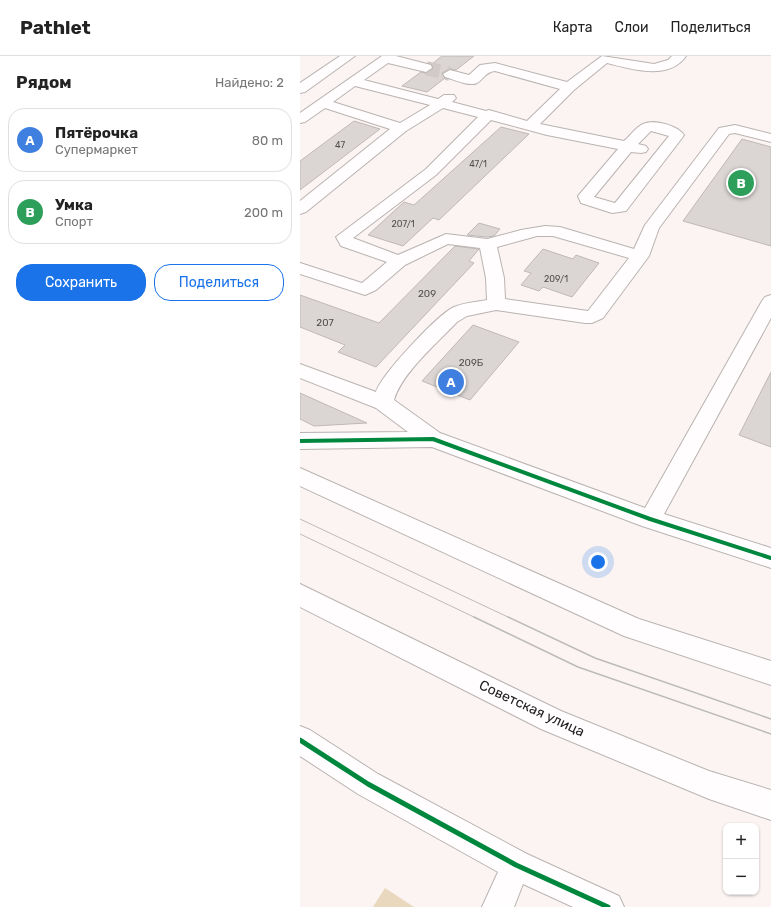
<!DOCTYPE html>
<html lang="ru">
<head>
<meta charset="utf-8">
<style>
	:root { --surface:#fff; --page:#f2f2f2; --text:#222; --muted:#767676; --line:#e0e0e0; --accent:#1a73e8 }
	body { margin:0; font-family:Rubik,sans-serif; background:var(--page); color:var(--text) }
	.controls { position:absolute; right:12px; bottom:12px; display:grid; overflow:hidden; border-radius:8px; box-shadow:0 1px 3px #0004 }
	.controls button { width:36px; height:36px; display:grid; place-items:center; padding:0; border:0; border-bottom:1px solid var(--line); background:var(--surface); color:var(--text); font:20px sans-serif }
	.you { position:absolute; left:298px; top:506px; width:14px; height:14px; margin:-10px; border:3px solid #fff; border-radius:50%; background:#1a73e8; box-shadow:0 0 0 6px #1a73e833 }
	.badge { display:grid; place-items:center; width:26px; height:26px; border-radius:50%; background:var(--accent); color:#fff; font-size:13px; font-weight:700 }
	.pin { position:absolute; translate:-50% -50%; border:2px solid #fff; box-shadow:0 1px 4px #0006 }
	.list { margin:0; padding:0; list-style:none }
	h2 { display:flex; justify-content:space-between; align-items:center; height:52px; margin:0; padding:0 16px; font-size:17px }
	h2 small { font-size:13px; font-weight:400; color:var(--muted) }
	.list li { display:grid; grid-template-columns:26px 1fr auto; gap:12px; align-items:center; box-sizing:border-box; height:64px; margin:0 8px 8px; padding:0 8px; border:1px solid var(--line); border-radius:16px }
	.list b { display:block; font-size:15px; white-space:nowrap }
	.list p { margin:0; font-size:13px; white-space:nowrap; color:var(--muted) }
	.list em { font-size:13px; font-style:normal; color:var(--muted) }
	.actions { display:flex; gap:8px; padding:12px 16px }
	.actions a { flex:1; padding:9px 0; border:1px solid var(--accent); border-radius:16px; text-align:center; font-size:14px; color:var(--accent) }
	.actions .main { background:var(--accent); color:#fff }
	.map { position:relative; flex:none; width:471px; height:851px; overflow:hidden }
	header { display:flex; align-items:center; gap:24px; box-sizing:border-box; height:56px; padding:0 20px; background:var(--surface); border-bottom:1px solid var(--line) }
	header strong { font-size:19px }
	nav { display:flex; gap:22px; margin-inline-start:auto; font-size:14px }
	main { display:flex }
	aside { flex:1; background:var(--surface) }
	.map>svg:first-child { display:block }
	.green { fill:#e9d8bd }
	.building { fill:#dbd5d3; stroke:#beb9b7 }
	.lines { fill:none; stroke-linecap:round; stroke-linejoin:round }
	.minor-tunnel { stroke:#d1cac8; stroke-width:14; stroke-dasharray:14 7; stroke-linecap:butt }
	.minor-casing { stroke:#b9b3b2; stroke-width:2 }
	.major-casing { stroke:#b9b3b2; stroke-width:2 }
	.minor { fill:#fffdfd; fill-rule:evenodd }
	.major { fill:#fffdfd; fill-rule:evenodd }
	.tram-far1 { stroke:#bcbbbb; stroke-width:1 }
	.tram { stroke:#bcbbbb; stroke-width:1.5 }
	.cycleway-far1-casing { stroke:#fff; stroke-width:6 }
	.cycleway-casing { stroke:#fff; stroke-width:8 }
	.cycleway-far1 { stroke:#00873e; stroke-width:4 }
	.cycleway { stroke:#00873e; stroke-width:5 }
	.labels { text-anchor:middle; stroke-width:3.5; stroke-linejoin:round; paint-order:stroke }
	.far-number-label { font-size:9px; fill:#534e4e }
	.number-label { font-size:10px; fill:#534e4e }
	.near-street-label { font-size:14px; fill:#262121; stroke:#fff }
</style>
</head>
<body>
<header>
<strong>Pathlet</strong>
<nav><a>Карта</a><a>Слои</a><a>Поделиться</a></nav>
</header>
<main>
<aside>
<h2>Рядом<small>Найдено: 2</small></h2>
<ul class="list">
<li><span class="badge" style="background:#3f7fe0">A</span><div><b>Пятёрочка</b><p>Супермаркет</p></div><em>80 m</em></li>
<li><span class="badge" style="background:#2e9e5b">B</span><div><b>Умка</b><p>Спорт</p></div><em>200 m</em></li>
</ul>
<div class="actions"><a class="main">Сохранить</a><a>Поделиться</a></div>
</aside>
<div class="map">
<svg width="471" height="851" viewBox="0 0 471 851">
	<rect width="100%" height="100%" fill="#fcf4f2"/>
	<path class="green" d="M85 832 114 851H73Z"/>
	<path class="building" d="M142 0H174L156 14 149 13 142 17 145 22 127 36 102 30 121 16 127 17 133 13 132 8Z
		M54 65 80 73 0 134V105Z
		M201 71 229 78 139 164 133 162 103 190 68 179 104 146 114 149Z
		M442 83 471 91V190L383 165Z
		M179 167 200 173 194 180 187 181 167 179Z
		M155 190 179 193 169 205 174 207 76 311 38 296 45 289 0 271V239L79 267Z
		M243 193 273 203 276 199 299 207 272 241 243 231 239 235 221 229 231 217 224 215Z
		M173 269 219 286 170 344 122 325Z
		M471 316V391L439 379Z
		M0 337 67 367 14 370 0 363Z"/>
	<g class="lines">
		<path class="minor-tunnel" d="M126 12 150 18"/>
		<g class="minor-casing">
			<path id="minor" d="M82 0H96L131 9 132 12 126 16 88 7 64 24 138 43 144 39H154L156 42 152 46 186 55 189 54 227 65 260 33 195 15C185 16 184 23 177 27 169 31 153 23 145 21L143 18 150 14 169 19 180 9 195 7 267 26 302 0 354 8 368 4 372 0H386C369 25 331 13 307 7L274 34 240 68 324 85C330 80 336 71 343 68 354 63 377 69 384 79L382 82 326 155 312 157 281 147 278 140 318 93 247 79 191 64 136 119 53 182 98 199 146 178 187 183 221 174 245 170 260 171 334 193 345 169 419 72 435 69 471 78V86L435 77 429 78 359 172 349 200 303 262 292 267H285L196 254 167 260 157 266C137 287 101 318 94 344L140 377 345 452 462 245 465 241 471 239V262L364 458 471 492V512L342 470 132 391 0 393V377L108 376 76 352 0 322V308L76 336C81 319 137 259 154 251 163 247 176 246 187 244L186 222 180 192 148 188 105 209 76 234 65 239 0 218V207L62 227 87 206 41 190 36 181 126 113 178 61 143 52 106 75 6 156 0 158V145L90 73 25 52 5 66 0 67V57ZM55 30 130 49 100 67 33 46ZM351 75 369 80 315 147 294 141 331 96 341 97 346 96 348 93 346 90 338 88ZM237 180H253L329 202 288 255 205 243 204 222 197 191Z
				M0 670 10 674 78 718 227 798 319 840 324 851H273L223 828 214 851H182L198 816 58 738 0 700Z"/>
		</g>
		<g class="major-casing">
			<path id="major" d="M40 0H55L5 36 0 37V27Z
				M0 412 339 563 471 605V629L324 580 0 430Z
				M0 528 261 655 409 715 471 734V764L409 743 241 673 0 551Z"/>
		</g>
		<use href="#minor" class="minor"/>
		<use href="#major" class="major"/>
		<path class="tram-far1" d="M0 463 210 562
			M0 478 176 562"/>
		<path class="tram" d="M174 561 278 611 471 678
			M208 561 295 602 471 663"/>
		<g class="cycleway-far1-casing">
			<path id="cycleway-far1" d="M0 385 133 383 350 463 471 502"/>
		</g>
		<g class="cycleway-casing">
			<path id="cycleway" d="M0 684 68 728 216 809 308 851"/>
		</g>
		<use href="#cycleway-far1" class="cycleway-far1"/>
		<use href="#cycleway" class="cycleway"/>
	</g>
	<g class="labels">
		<g class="far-number-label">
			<text x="40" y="92">47</text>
			<text x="178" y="111">47/1</text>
			<text x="103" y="171">207/1</text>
			<text x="256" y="226">209/1</text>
		</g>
		<g class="number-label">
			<text x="127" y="241">209</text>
			<text x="25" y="270">207</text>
			<text x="171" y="310">209Б</text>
		</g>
		<g class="near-street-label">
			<text transform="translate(232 652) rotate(25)" y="5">Советская улица</text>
		</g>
	</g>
</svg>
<div class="controls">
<button>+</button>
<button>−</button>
</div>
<div class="you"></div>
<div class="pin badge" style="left:151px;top:326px;background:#3f7fe0">A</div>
<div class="pin badge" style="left:441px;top:127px;background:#2e9e5b">B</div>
</div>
</main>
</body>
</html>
